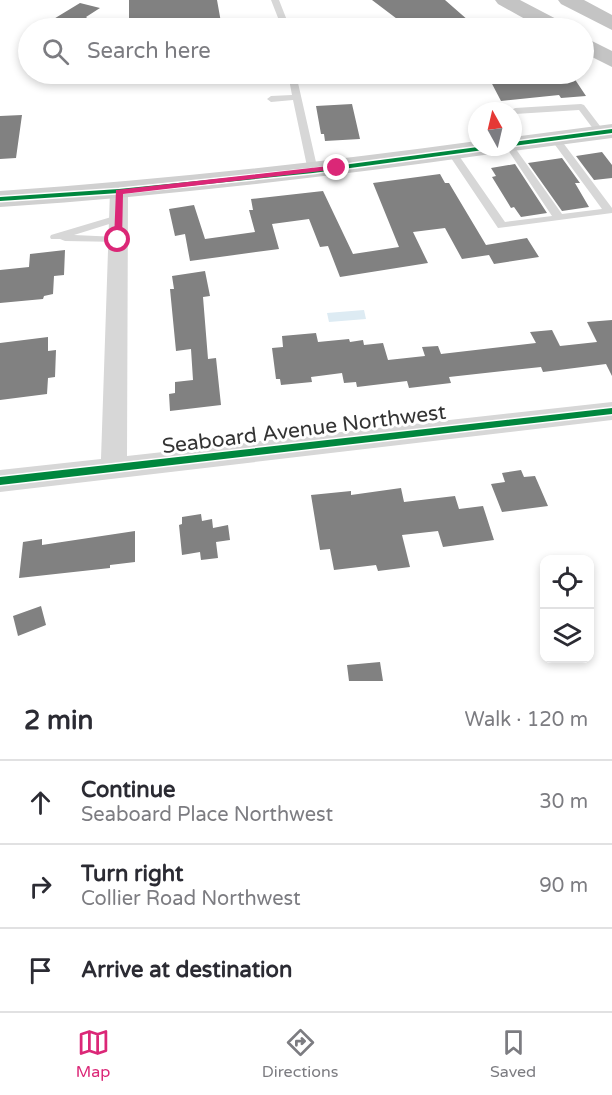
<!DOCTYPE html>
<html lang="en">
<head>
<meta charset="utf-8">
<style>
	:root { --surface:#fff; --page:#f7f7f7; --text:#2b2b33; --muted:#7c7c81; --line:#e1e1e2; --accent:#db2777 }
	body { margin:0; font-family:"Varela Round",sans-serif; background:var(--page); color:var(--text) }
	.controls { position:absolute; right:18px; bottom:18px; display:grid; overflow:hidden; border-radius:12px; box-shadow:0 3px 9px #0003 }
	.controls button { width:54px; height:54px; display:grid; place-items:center; padding:0; border:0; border-bottom:2px solid var(--line); background:var(--surface); color:var(--text); font:30px sans-serif }
	.compass { position:absolute; left:468px; top:102px; width:54px; height:54px; border-radius:50%; background:var(--surface); box-shadow:0 3px 9px #0003; rotate:352deg }
	.stop { position:absolute; width:18px; height:18px; margin:-14px; border:4px solid #db2777; border-radius:50%; background:#fff }
	.stop.end { background:#db2777; border-color:#fff; box-shadow:0 2px 6px #0008 }
	.list { margin:0; padding:0; list-style:none }
	h2 { display:flex; justify-content:space-between; align-items:center; height:78px; margin:0; padding:0 24px; font-size:26px }
	h2 small { font-size:20px; font-weight:400; color:var(--muted) }
	.list li { display:grid; grid-template-columns:39px 1fr auto; gap:18px; align-items:center; box-sizing:border-box; height:84px; padding:0 24px; border-top:2px solid var(--line) }
	.list b { display:block; font-size:22px; white-space:nowrap }
	.list p { margin:0; font-size:20px; white-space:nowrap; color:var(--muted) }
	.list em { font-size:20px; font-style:normal; color:var(--muted) }
	.icon { flex:none; width:33px; height:33px; fill:none; stroke:currentColor; stroke-width:2; stroke-linecap:round; stroke-linejoin:round }
	.map { position:relative; flex:none; width:612px; height:681px; overflow:hidden }
	.search { position:absolute; background:var(--surface); box-shadow:0 3px 9px #0003; left:18px; right:18px; top:18px; height:66px; display:flex; align-items:center; gap:15px; box-sizing:border-box; padding:0 21px; border-radius:33px; color:var(--muted); font-size:22px }
	.sheet { height:330px; background:var(--surface) }
	nav { display:flex; justify-content:space-around; align-items:center; box-sizing:border-box; height:84px; border-top:2px solid var(--line); background:var(--surface); font-size:16px; color:var(--muted) }
	nav a { display:grid; justify-items:center; gap:3px }
	nav .on { color:var(--accent) }
	.map>svg:first-child { display:block }
	.water { fill:#ddebf3 }
	.building { fill:#818181 }
	.lines { fill:none; stroke-linecap:round; stroke-linejoin:round }
	.lane { fill:#d7d7d7; fill-rule:evenodd }
	.street { fill:#d7d7d7; fill-rule:evenodd }
	.secondary { fill:#d0d0d0; fill-rule:evenodd }
	.highway { fill:#c4c4c4; fill-rule:evenodd }
	.cycleway-casing { stroke:#fff; stroke-width:3 }
	.cycleway { fill:#00873e; fill-rule:evenodd }
	.route { fill:#db2777 }
	.labels { text-anchor:middle; stroke-width:6; stroke-linejoin:round; paint-order:stroke }
	.street-label { font-size:21px; fill:#333; stroke:#fff }
</style>
</head>
<body>
<div class="map">
<svg width="612" height="681" viewBox="0 0 612 681">
	<rect width="100%" height="100%" fill="#fff"/>
	<path class="water" d="M364 310 366 319 329 322 327 313Z"/>
	<path class="building" d="M129 0H217L222 28H129Z
		M372 0H445L477 28H409Z
		M80 3 100 8 86 17 98 28H80L52 20Z
		M549 74 550 77 572 75 586 96 561 98 559 95 501 101 490 80Z
		M352 104 360 139 325 141 324 134H321L316 106Z
		M22 115 16 158 0 159V116Z
		M602 152 612 165V178L594 180 576 156Z
		M562 158 580 183H575L589 207 562 211 528 163Z
		M515 164 547 213 521 217 514 207 511 208 492 177 496 176 491 168Z
		M440 174 445 183H449L486 245 527 238 539 257 494 264 489 255 462 259 445 228 413 232 428 263 340 277 328 246 320 247 309 219 272 224 279 249 190 261 185 234 175 236 169 209 194 205 205 239 255 232 249 210H253L251 199 323 191 353 254 399 247 373 183Z
		M65 250 64 275 54 276 53 294 44 296 43 299 0 303V270L29 267 30 254Z
		M205 271 210 296 203 297 208 359 216 358 221 405 170 411 169 394 175 393V382L193 380 191 349 176 351 170 289H174L172 276Z
		M612 320V376L606 364 543 372 541 367 449 377 451 383 409 388 407 381 357 387 356 382 344 383 342 373 311 377 312 382 281 385 280 379H276L272 348 283 347 282 336 316 333 318 342 349 339 350 342 363 340 364 345 383 343 388 360 425 356 422 347 438 346 441 354 536 343 530 332 552 330 560 346 597 342 587 322Z
		M48 337V351L56 350 55 377 48 378 47 394 0 400V343Z
		M521 470 524 477 535 476 548 506 502 512 491 484 505 482 502 473Z
		M401 488 404 502 455 496 459 509 483 506 494 540 443 547 438 531 402 535 410 567 378 571 376 565 334 570 330 549 320 550 311 495 351 491V495Z
		M201 514 202 521 212 519 213 528 228 525 230 540 216 542 218 558 201 560 200 552 182 555 179 525 182 524V517Z
		M135 531V562L110 565V568L19 578 23 542 42 539V545Z
		M41 606 46 625 18 636 13 616Z
		M380 662 383 681H349L347 665Z"/>
	<g class="lines">
		<path class="lane" d="M271 0H279L290 28H282Z
			M288 74H296L318 171 316 173H310L308 171 293 100 271 102 267 99 271 96 292 95Z
			M581 104 584 105 603 130V134H597L579 110 515 114 510 111 515 108Z
			M555 135 558 136 612 208V213L498 228 447 152 452 149 455 150 505 222 552 216 506 147H513V145L562 214 602 209 550 138Z
			M118 215 122 216 123 218 122 220 74 235 118 237 122 238 123 240 122 242 65 241 60 239H51L50 237 51 235Z"/>
		<path class="street" d="M119 185 128 191 127 456 612 402V420L0 492V470L101 459 110 191Z"/>
		<path class="secondary" d="M612 124V138L513 151 503 148 500 152 491 154C328 177 165 196 0 207V191C160 180 318 163 477 141V147H513V137Z"/>
		<path class="highway" d="M495 0H520L564 23 567 28H541L498 4Z
			M558 0H584L612 15V30L561 4Z
			M584 37 612 51V67L584 53Z"/>
		<g class="cycleway-casing">
			<path id="cycleway" d="M612 129V133L513 146V142Z
				M478 147H494L491 149 313 173 119 193 0 201V197L119 189 313 169Z
				M612 408V414L0 485V477Z"/>
		</g>
		<use href="#cycleway" class="cycleway"/>
	</g>
	<path class="route" d="M337 165 339 169 123 194 122 240 118 243 114 240 116 190Z"/>
	<g class="labels">
		<g class="street-label">
			<text transform="translate(304 429) rotate(-7)" y="7">Seaboard Avenue Northwest</text>
		</g>
	</g>
</svg>
<div class="controls">
<button><svg class="icon" aria-label="locate" viewBox="0 0 24 24"><circle cx="12" cy="12" r="6"/><path d="M12 2v4M12 18v4M2 12h4M18 12h4"/></svg></button>
<button><svg class="icon" aria-label="layers" viewBox="0 0 24 24"><path d="M12 4l9 5-9 5-9-5zM3 14l9 5 9-5"/></svg></button>
</div>
<svg class="compass" viewBox="-18 -18 36 36"><path d="M0-13l5 13h-10z" fill="#e53935"/><path d="M0 13l5-13h-10z" fill="#7c7c81"/></svg>
<div class="stop" style="left:118px;top:240px"></div>
<div class="stop end" style="left:337px;top:168px"></div>
<div class="search"><svg class="icon" aria-label="search" viewBox="0 0 24 24"><circle cx="10" cy="10" r="6"/><path d="M15 15l6 6"/></svg>Search here</div>
</div>
<section class="sheet">
<h2>2 min<small>Walk · 120 m</small></h2>
<ul class="list">
<li><svg class="icon" aria-label="ahead" viewBox="0 0 24 24"><path d="M12 20V5M6 11l6-6 6 6"/></svg><div><b>Continue</b><p>Seaboard Place Northwest</p></div><em>30 m</em></li>
<li><svg class="icon" aria-label="right" viewBox="0 0 24 24"><path d="M7 20v-9h11M14 6l5 5-5 5"/></svg><div><b>Turn right</b><p>Collier Road Northwest</p></div><em>90 m</em></li>
<li><svg class="icon" aria-label="arrive" viewBox="0 0 24 24"><path d="M6 21V4h12l-3 4 3 4H6"/></svg><div><b>Arrive at destination</b></div></li>
</ul>
</section>
<nav>
<a class="on"><svg class="icon" aria-label="map" viewBox="0 0 24 24"><path d="M3 6l6-2 6 2 6-2v14l-6 2-6-2-6 2zM9 4v14M15 6v14"/></svg>Map</a>
<a><svg class="icon" aria-label="directions" viewBox="0 0 24 24"><path d="M12 3l9 9-9 9-9-9zM9 14v-3h6M13 9l2 2-2 2"/></svg>Directions</a>
<a><svg class="icon" aria-label="saved" viewBox="0 0 24 24"><path d="M7 4h10v16l-5-4-5 4z"/></svg>Saved</a>
</nav>
</body>
</html>
